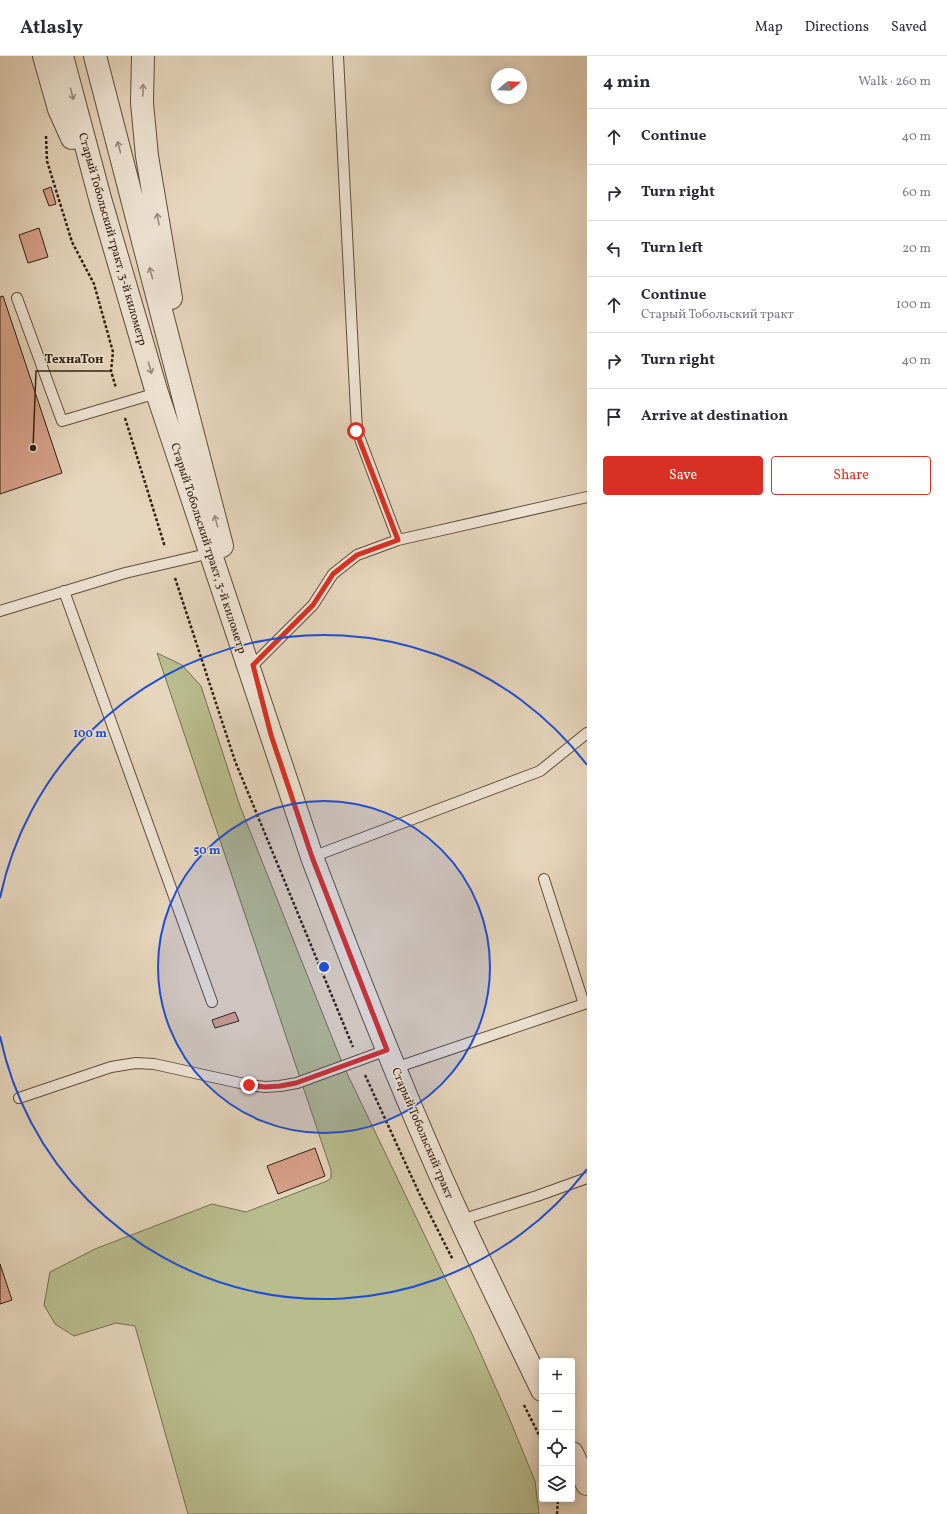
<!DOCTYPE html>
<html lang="en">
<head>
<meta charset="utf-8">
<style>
	:root { --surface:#fff; --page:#f2f2f3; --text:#2b2b33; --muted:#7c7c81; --line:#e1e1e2; --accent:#d93025 }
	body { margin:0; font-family:Vollkorn,serif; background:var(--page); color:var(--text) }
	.controls { position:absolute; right:12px; bottom:12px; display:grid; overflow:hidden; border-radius:4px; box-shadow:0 2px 10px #0003 }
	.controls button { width:36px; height:36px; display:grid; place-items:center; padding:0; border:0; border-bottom:1px solid var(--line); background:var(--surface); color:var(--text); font:20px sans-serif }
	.compass { position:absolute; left:491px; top:12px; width:36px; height:36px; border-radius:50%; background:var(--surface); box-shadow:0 2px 10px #0003; rotate:71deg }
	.stop { position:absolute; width:12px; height:12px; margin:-9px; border:3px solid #d93025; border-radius:50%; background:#fff }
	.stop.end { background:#d93025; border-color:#fff; box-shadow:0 1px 4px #0008 }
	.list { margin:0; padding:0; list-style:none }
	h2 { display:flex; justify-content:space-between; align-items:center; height:52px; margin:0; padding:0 16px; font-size:17px }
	h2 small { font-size:13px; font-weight:400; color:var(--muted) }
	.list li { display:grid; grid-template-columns:26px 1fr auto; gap:12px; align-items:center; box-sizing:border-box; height:56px; padding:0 16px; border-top:1px solid var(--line) }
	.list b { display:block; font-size:15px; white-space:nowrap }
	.list p { margin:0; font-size:13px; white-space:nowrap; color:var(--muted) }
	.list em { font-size:13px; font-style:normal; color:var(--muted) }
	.actions { display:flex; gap:8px; padding:12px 16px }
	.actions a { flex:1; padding:9px 0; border:1px solid var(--accent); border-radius:4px; text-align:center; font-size:14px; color:var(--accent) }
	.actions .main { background:var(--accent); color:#fff }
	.icon { flex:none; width:22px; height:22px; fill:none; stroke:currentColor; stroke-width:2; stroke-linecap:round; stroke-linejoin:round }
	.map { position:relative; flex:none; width:587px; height:1458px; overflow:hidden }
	header { display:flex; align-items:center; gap:24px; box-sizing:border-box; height:56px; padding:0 20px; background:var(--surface); border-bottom:1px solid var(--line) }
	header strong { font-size:19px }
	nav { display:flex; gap:22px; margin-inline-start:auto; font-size:14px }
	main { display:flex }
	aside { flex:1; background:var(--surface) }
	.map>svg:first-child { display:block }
	.green { fill:#b9bd8e; stroke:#766e50 }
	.building { fill:#d6a089; stroke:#322012 }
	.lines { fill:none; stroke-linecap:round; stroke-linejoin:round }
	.service-casing { stroke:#5f4e3d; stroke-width:12 }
	.tertiary-casing { stroke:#5f4e3d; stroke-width:24 }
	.path { stroke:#322012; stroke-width:2.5; stroke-dasharray:3 2; stroke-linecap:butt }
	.service { stroke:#efe4d4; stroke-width:10 }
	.tertiary { stroke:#efe4d4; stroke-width:22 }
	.oneway { stroke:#9a8c7d }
	.route { stroke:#d93025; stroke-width:5 }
	.ring { fill:none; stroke:#1d4ed8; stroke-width:2 }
	.labels { text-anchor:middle; stroke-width:3; stroke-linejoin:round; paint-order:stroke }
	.street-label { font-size:12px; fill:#322012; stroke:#efe4d4 }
	.centre { fill:#1d4ed8; stroke:#efe4d4; stroke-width:2 }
	.ring-label { font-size:12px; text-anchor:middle; font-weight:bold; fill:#1d4ed8; stroke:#efe4d4; stroke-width:3; stroke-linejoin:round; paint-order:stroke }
	.leader { fill:none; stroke:#322012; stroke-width:1.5 }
	.callout-dot { fill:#322012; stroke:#efe4d4; stroke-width:1.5 }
	.callout-label { font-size:13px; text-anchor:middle; font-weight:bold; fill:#322012; stroke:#efe4d4; stroke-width:3; stroke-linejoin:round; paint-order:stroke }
</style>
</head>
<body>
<header>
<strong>Atlasly</strong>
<nav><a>Map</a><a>Directions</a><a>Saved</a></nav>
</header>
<main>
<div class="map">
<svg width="587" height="1458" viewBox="0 0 587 1458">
	<rect width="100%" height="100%" fill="#e6d6bd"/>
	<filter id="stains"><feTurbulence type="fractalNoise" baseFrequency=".005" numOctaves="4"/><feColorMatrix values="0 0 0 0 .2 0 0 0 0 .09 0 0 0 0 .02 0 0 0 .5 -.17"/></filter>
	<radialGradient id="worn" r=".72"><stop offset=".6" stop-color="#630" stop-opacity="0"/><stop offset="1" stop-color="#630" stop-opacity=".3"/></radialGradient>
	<path class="green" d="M157 597 182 609 201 630 240 750 343 1009 472 1278 510 1364 535 1425 539 1458H188L135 1270 116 1267 74 1280 55 1268 44 1249 50 1216 95 1193 212 1148 246 1156 327 1125 331 1122V1114Z"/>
	<path class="building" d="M51 131 56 148 49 150 43 134Z
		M39 172 48 201 28 207 19 179Z
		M3 240 62 417 0 438V241Z
		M235 956 239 965 215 972 212 964Z
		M315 1092 325 1120 278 1138 267 1110Z
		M0 1208 12 1244 0 1248Z"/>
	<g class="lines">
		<g class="service-casing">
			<path id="service" d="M338 0 357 375 398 484
				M17 242 62 365 157 337
				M64 535 212 946
				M0 555 125 517 211 497
				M253 609 313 549 333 518 357 499 398 484 587 441
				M312 801 540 715 587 677
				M395 1012 584 948 544 823
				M19 1042 111 1011 136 1007 154 1008 249 1029 265 1031 280 1030 297 1027 387 994
				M461 1164 537 1140 587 1122"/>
		</g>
		<g class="tertiary-casing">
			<path id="tertiary" d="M44 0 59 53 72 82
				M62 0 101 146 157 337 312 801C358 923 406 1046 461 1165 487 1221 515 1278 542 1334
				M95 0 222 490
				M143 0 142 47 147 100 171 242
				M572 1397 587 1428"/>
		</g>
		<path class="path" d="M46 80 47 105 72 186 94 228 113 296 111 315 116 332
			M125 362 165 491
			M175 522 235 705 353 991
			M365 1019 420 1139 453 1204
			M524 1349 542 1385
			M557 1458 558 1443"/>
		<use href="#service" class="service"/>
		<use href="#tertiary" class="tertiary"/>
	</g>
	<defs><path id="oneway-shaft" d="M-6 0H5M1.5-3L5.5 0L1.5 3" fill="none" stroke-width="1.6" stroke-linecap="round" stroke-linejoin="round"/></defs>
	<g class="oneway">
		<use href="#oneway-shaft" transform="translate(143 34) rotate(-89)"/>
		<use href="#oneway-shaft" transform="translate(72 38) rotate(75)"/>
		<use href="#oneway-shaft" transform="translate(119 91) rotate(-105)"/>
		<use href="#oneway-shaft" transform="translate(158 163) rotate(-100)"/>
		<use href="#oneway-shaft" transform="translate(151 217) rotate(-105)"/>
		<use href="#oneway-shaft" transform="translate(150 312) rotate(74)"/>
		<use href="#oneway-shaft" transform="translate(216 465) rotate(-105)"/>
	</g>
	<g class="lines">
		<path class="route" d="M249 1029 265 1031 280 1030 296 1027 387 994 312 801 271 679 253 609 313 549 333 518 357 499 398 484 356 375"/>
	</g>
	<circle cx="324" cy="911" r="166" fill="#1d4ed8" fill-opacity=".12"/>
	<g class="ring">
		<circle cx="324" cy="911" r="166"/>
		<path d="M587 1113A331 331 0 0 1 0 980M0 842A331 331 0 0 1 587 709"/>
	</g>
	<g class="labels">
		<g class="street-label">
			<text transform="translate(113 183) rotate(74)" y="4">Старый Тобольский тракт, 3-й километр</text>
			<text transform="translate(209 492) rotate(72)" y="4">Старый Тобольский тракт, 3-й километр</text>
			<text transform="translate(423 1077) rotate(67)" y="4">Старый Тобольский тракт</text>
		</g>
	</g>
	<circle cx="324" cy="911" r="6" class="centre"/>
	<g class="ring-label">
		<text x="90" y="681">100 m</text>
		<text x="207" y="798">50 m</text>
	</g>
	<path class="leader" d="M33 392L36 315H111"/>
	<circle class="callout-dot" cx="33" cy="392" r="4"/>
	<g class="callout-label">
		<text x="74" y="307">ТехнаТон</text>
	</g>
	<rect width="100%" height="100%" filter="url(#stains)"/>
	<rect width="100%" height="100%" fill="url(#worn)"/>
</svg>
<div class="controls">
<button>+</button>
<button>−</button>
<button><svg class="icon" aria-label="locate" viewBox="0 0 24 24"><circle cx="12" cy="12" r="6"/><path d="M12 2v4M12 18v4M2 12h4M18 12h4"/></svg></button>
<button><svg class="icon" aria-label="layers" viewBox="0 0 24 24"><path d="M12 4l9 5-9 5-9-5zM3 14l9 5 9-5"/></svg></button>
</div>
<svg class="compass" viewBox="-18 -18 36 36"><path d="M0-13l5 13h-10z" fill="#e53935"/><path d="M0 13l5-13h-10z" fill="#7c7c81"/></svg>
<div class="stop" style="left:356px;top:375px"></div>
<div class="stop end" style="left:249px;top:1029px"></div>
</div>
<aside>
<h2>4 min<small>Walk · 260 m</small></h2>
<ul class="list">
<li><svg class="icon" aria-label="ahead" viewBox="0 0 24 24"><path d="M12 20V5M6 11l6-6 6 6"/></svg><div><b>Continue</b></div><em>40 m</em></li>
<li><svg class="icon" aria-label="right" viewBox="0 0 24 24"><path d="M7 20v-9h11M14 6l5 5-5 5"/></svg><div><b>Turn right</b></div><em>60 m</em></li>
<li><svg class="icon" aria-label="left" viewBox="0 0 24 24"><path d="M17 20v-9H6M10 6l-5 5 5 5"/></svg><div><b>Turn left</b></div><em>20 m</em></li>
<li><svg class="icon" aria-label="ahead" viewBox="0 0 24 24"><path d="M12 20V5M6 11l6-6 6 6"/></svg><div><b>Continue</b><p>Старый Тобольский тракт</p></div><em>100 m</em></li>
<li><svg class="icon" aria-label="right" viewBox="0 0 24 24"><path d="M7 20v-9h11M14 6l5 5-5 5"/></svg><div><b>Turn right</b></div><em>40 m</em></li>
<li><svg class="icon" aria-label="arrive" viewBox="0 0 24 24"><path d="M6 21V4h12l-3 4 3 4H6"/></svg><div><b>Arrive at destination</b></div></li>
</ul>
<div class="actions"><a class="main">Save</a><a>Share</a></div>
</aside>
</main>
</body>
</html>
